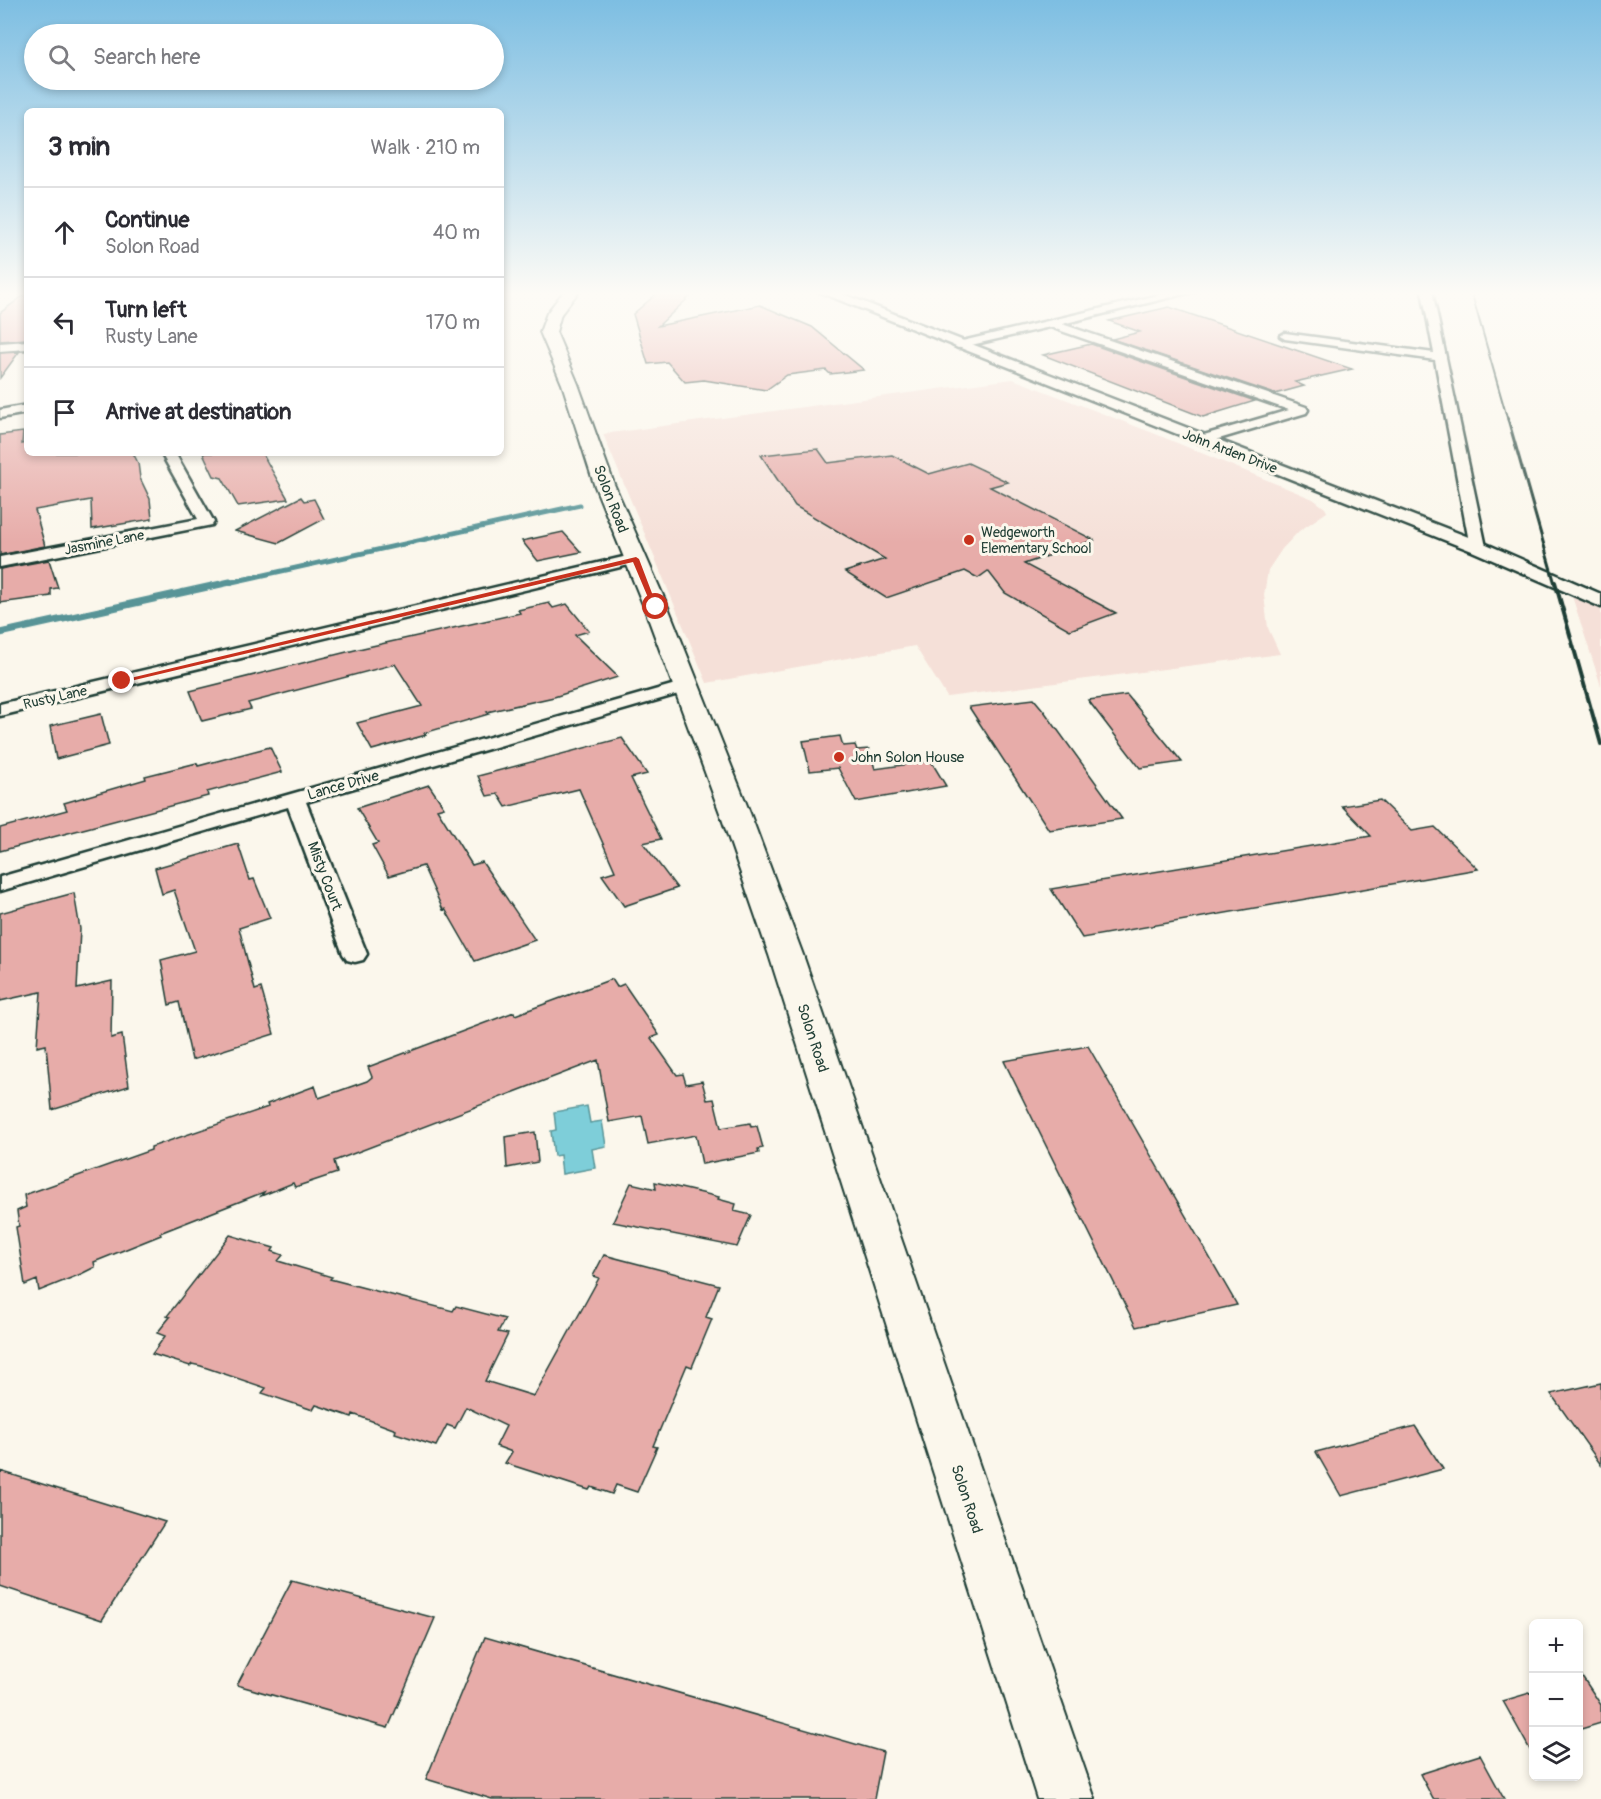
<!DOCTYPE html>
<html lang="en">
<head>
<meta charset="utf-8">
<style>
	:root { --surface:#fff; --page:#f7f7f7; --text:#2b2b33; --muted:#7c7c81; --line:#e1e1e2 }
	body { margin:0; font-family:Pangolin,sans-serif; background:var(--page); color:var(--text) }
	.controls { position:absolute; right:18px; bottom:18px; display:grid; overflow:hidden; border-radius:9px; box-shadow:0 3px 9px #0003 }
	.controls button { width:54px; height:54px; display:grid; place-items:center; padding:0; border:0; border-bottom:2px solid var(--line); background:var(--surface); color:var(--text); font:30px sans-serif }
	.stop { position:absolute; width:18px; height:18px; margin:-14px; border:4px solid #c8321e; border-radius:50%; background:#fff }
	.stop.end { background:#c8321e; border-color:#fff; box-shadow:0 2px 6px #0008 }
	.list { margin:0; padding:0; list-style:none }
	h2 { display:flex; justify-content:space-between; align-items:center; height:78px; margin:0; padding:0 24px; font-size:26px }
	h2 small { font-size:20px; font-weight:400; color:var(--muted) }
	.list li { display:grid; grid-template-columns:39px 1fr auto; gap:18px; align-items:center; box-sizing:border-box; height:90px; padding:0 24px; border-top:2px solid var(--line) }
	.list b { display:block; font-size:22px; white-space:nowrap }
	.list p { margin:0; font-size:20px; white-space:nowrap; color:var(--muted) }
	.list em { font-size:20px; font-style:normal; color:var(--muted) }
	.icon { flex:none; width:33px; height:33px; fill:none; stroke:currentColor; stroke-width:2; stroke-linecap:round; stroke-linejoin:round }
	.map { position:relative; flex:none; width:1601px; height:1799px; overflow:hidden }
	.search { position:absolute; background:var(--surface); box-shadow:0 3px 9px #0003; left:24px; top:24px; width:480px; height:66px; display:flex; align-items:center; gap:15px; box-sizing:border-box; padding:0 21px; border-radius:33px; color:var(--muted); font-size:22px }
	.panel { position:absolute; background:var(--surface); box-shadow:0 3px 9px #0003; left:24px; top:108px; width:480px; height:348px; border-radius:9px }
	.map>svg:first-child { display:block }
	.built { fill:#f5e0d8 }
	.water { fill:#7eced9; stroke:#589497; stroke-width:1.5 }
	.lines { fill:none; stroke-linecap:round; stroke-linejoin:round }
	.stream-far1 { stroke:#589497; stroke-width:5 }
	.stream { stroke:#589497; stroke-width:7 }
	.building { fill:#e7aca9; stroke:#1f3d34; stroke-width:1.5 }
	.minor-casing { stroke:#1f3d34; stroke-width:5 }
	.tertiary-casing { stroke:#1f3d34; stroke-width:5 }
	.secondary-casing { stroke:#1f3d34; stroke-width:4 }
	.minor { fill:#fbf7ec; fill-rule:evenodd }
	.tertiary { fill:#fbf7ec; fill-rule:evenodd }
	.secondary { fill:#fbf7ec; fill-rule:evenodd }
	.rail-far2 { stroke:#1f3d34; stroke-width:2 }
	.rail-far1 { stroke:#1f3d34; stroke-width:3 }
	.rail { stroke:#1f3d34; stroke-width:4 }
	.route { fill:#c8321e }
	.poi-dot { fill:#c8321e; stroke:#fbf7ec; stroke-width:2 }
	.labels { text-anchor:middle; stroke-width:6; stroke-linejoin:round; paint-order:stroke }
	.far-street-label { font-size:14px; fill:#1f3d34; stroke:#fbf7ec }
	.far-poi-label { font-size:14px; fill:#1f3d34; stroke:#fbf7ec; text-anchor:start }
	.street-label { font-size:15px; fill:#1f3d34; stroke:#fbf7ec }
	.poi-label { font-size:15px; fill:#1f3d34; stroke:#fbf7ec; text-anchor:start }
</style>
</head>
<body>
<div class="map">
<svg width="1601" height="1799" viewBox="0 0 1601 1799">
	<rect width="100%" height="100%" fill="#fbf7ec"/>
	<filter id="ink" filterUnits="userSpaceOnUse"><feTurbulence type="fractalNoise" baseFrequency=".0167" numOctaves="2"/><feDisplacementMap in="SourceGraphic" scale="12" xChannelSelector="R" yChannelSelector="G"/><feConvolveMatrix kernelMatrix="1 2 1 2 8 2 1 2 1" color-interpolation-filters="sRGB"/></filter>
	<g filter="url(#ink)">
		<path class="built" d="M1013 379 1153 433 1313 499 1325 508 1327 512 1299 531 1282 549 1268 570 1264 595 1268 628 1280 654 947 697 915 646 707 683 603 434Z
			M1571 593 1601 606V686Z"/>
		<path class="water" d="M587 1106 590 1123 602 1121 606 1146 592 1149 595 1168 562 1174 560 1155 554 1156 551 1131 556 1130 554 1112Z"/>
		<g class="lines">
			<path class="stream-far1" d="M223 584 580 505"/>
			<path class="stream" d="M0 633 230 582"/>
		</g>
		<path class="building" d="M660 291H696L658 326 760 305 812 327 864 370 830 374 826 370 787 375 766 390 704 380 685 382 667 362 648 364 633 314Z
			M27 293V339L0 341V313Z
			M1169 307 1352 369 1295 382 1304 386 1275 394 1112 339 1140 332 1109 321Z
			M1091 344 1255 401 1203 417 1043 355Z
			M19 352 0 378V353Z
			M23 432 22 444 27 443V453H133L138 463 140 478 150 499 152 519 92 529 91 500 35 510 45 546 0 555V435Z
			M818 449 828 463 892 455 929 474 968 463 1008 482 990 487 1094 540 1024 564 1116 613 1070 630 1005 593 988 571 978 578 965 571 886 598 845 572 885 559 795 506 761 455Z
			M203 453H262L288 499 238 506 222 478 214 476Z
			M301 497 304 501 314 499 324 519 279 543 235 531Z
			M563 532 581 552 538 561 522 541Z
			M49 560 58 588 51 589V596L0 603V569Z
			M549 603 553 608 567 604 589 631 575 635 618 677 554 697 487 712 489 714 424 733 426 735 372 750 357 723 422 706 395 664 248 703 251 709 202 721 190 691 363 648 520 613 518 610Z
			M1127 695 1182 762 1140 768 1088 700Z
			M1034 699 1044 711 1122 819 1049 830 969 707Z
			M101 714 109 745 56 759 50 726Z
			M840 736 843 746 855 745 857 750 869 749 875 769 931 761 946 786 856 802 838 768 810 771 803 741Z
			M622 738 647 774 631 778 661 839 643 843 677 888 624 906 602 875 615 871 579 789 506 807 498 794 487 796 478 776Z
			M270 747 282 772 207 792 208 796 0 851V828L67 810 64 803 146 779 145 776 197 763 198 766Z
			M429 785 444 807 437 809 472 865 482 862 535 940 475 961 445 909 443 910 423 866 389 876 372 845 378 843 357 808Z
			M1380 800 1412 831 1435 827 1478 869 1082 938 1051 889 1371 836 1342 806Z
			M238 844 250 880 254 879 270 918 239 928 255 990 261 988 274 1034 192 1060 179 1002 169 1005 161 960 195 951 174 890 162 894 155 868Z
			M74 893 80 929 77 989 112 981 111 1038 122 1035 129 1086 52 1110 46 1045 37 1047 41 992 0 1001V913Z
			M612 979 617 987 624 984 659 1035 651 1038 677 1075 683 1074 686 1084 702 1081 707 1100 714 1099 721 1128 750 1123 751 1127 757 1126 763 1148 758 1149 759 1153 702 1164 696 1135 648 1144 642 1116 609 1122 598 1060 334 1161 337 1173 295 1187 293 1183 261 1196 264 1192 160 1233 161 1235 94 1262 95 1267 81 1274 39 1291 37 1280 25 1285 16 1227 19 1226 17 1211 26 1207 24 1195 151 1150V1147L268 1107 267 1104 315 1086 319 1098 367 1081 372 1077 368 1067 514 1012 515 1015Z
			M1088 1046 1237 1305 1136 1327 1004 1061Z
			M535 1132 538 1162 507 1168 505 1137Z
			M655 1182 719 1197 718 1199 736 1204 734 1211 751 1215 737 1247 613 1222 631 1183 656 1189Z
			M230 1235 274 1248 272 1251 283 1255 278 1261 332 1277 330 1279 453 1311 456 1306 505 1319 498 1332 508 1334 485 1381 534 1396 599 1278 593 1276 604 1255 719 1285 706 1317 712 1319 692 1367 687 1365 653 1446 657 1447 637 1492 616 1485 612 1494 591 1487 589 1490 505 1463 512 1452 496 1446 506 1426 466 1407 455 1428 447 1425 436 1446 395 1433 396 1430 353 1414 352 1417 316 1405 313 1410 262 1393 266 1388 201 1366 192 1364 190 1366 152 1354 165 1336 157 1333 170 1317 167 1316Z
			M1601 1383V1465L1551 1394Z
			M1415 1426 1443 1469 1341 1496 1316 1452Z
			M0 1471 165 1522 102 1620 0 1586Z
			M292 1580 435 1618 388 1728 237 1685Z
			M485 1637 883 1752 874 1799H492L426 1779Z
			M1578 1670 1601 1705V1723L1578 1730Z
			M1533 1692V1755L1503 1701Z
			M1480 1755 1504 1799H1433L1420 1774Z"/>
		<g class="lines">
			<g class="minor-casing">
				<path id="minor" d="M1176 291H1196L1062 324 1306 407 1308 410 1306 413 1202 444 1195 440 1197 437 1289 410 1050 327 958 348 952 345 958 342Z
					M1422 291H1432L1486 547 1478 552 1470 547 1435 360 1285 339 1280 336 1285 333 1434 353Z
					M27 405V413L0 418V410Z
					M161 453H175L214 522 212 525 0 567V557L198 519Z
					M636 554 644 559 641 562 0 716V704Z
					M686 681 692 682 695 686 692 690 306 802 367 954 363 960 355 962 347 960 343 954 288 807 0 891V877Z"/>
			</g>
			<g class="tertiary-casing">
				<path id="tertiary" d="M817 291H835L1484 543 1601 594V607L1472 551Z
					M27 341V349L0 351V343Z"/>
			</g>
			<g class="secondary-casing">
				<path id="secondary" d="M564 291H579L561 314 556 332 578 384 614 484 668 607 750 813 803 955 1095 1799H1037L769 955 720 813 644 607 594 484 562 384 540 332 547 313Z"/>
			</g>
			<use href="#minor" class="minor"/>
			<use href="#tertiary" class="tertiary"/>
			<use href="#secondary" class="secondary"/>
			<path class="rail-far2" d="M1471 291 1508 421"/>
			<path class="rail-far1" d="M1508 419 1555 584"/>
			<path class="rail" d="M1555 582 1601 744"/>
		</g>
	</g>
	<linearGradient id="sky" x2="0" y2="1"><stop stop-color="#7dbee2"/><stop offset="0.54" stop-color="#fdfbf6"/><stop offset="1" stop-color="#fdfbf6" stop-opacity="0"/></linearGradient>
	<rect width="1601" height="543" fill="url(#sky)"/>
	<path class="route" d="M636 557 639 559 658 609 652 607 633 562 122 683 118 681Z"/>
	<g class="poi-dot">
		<circle cx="969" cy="540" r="6"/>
		<circle cx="839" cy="757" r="6"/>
	</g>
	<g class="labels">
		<g class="far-street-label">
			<text transform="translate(1230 451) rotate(21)" y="5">John Arden Drive</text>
			<text transform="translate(104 542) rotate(-11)" y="5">Jasmine Lane</text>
			<text transform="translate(55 697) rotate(-13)" y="5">Rusty Lane</text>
		</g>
		<g class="far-poi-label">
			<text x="981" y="537">Wedgeworth<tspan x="981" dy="16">Elementary School</tspan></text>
		</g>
		<g class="street-label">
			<text transform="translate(611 499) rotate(69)" y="5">Solon Road</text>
			<text transform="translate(343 785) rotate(-16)" y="5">Lance Drive</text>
			<text transform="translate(325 876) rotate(69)" y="5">Misty Court</text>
			<text transform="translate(813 1038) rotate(72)" y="5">Solon Road</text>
			<text transform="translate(967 1499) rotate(72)" y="5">Solon Road</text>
		</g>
		<g class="poi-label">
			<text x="851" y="762">John Solon House</text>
		</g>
	</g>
</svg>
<div class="controls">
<button>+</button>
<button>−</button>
<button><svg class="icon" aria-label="layers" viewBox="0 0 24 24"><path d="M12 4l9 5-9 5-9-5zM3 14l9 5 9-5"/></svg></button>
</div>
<div class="stop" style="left:656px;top:607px"></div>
<div class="stop end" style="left:122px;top:681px"></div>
<div class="search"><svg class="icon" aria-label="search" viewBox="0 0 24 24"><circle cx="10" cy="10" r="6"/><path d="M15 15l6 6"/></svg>Search here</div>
<section class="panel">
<h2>3 min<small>Walk · 210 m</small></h2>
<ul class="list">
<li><svg class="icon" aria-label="ahead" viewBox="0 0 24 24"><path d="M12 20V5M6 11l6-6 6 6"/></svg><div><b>Continue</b><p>Solon Road</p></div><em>40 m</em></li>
<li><svg class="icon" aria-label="left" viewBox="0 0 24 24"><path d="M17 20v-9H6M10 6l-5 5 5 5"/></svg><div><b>Turn left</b><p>Rusty Lane</p></div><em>170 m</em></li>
<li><svg class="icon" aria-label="arrive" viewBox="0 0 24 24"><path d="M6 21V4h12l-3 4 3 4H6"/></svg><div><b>Arrive at destination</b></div></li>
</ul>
</section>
</div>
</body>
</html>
